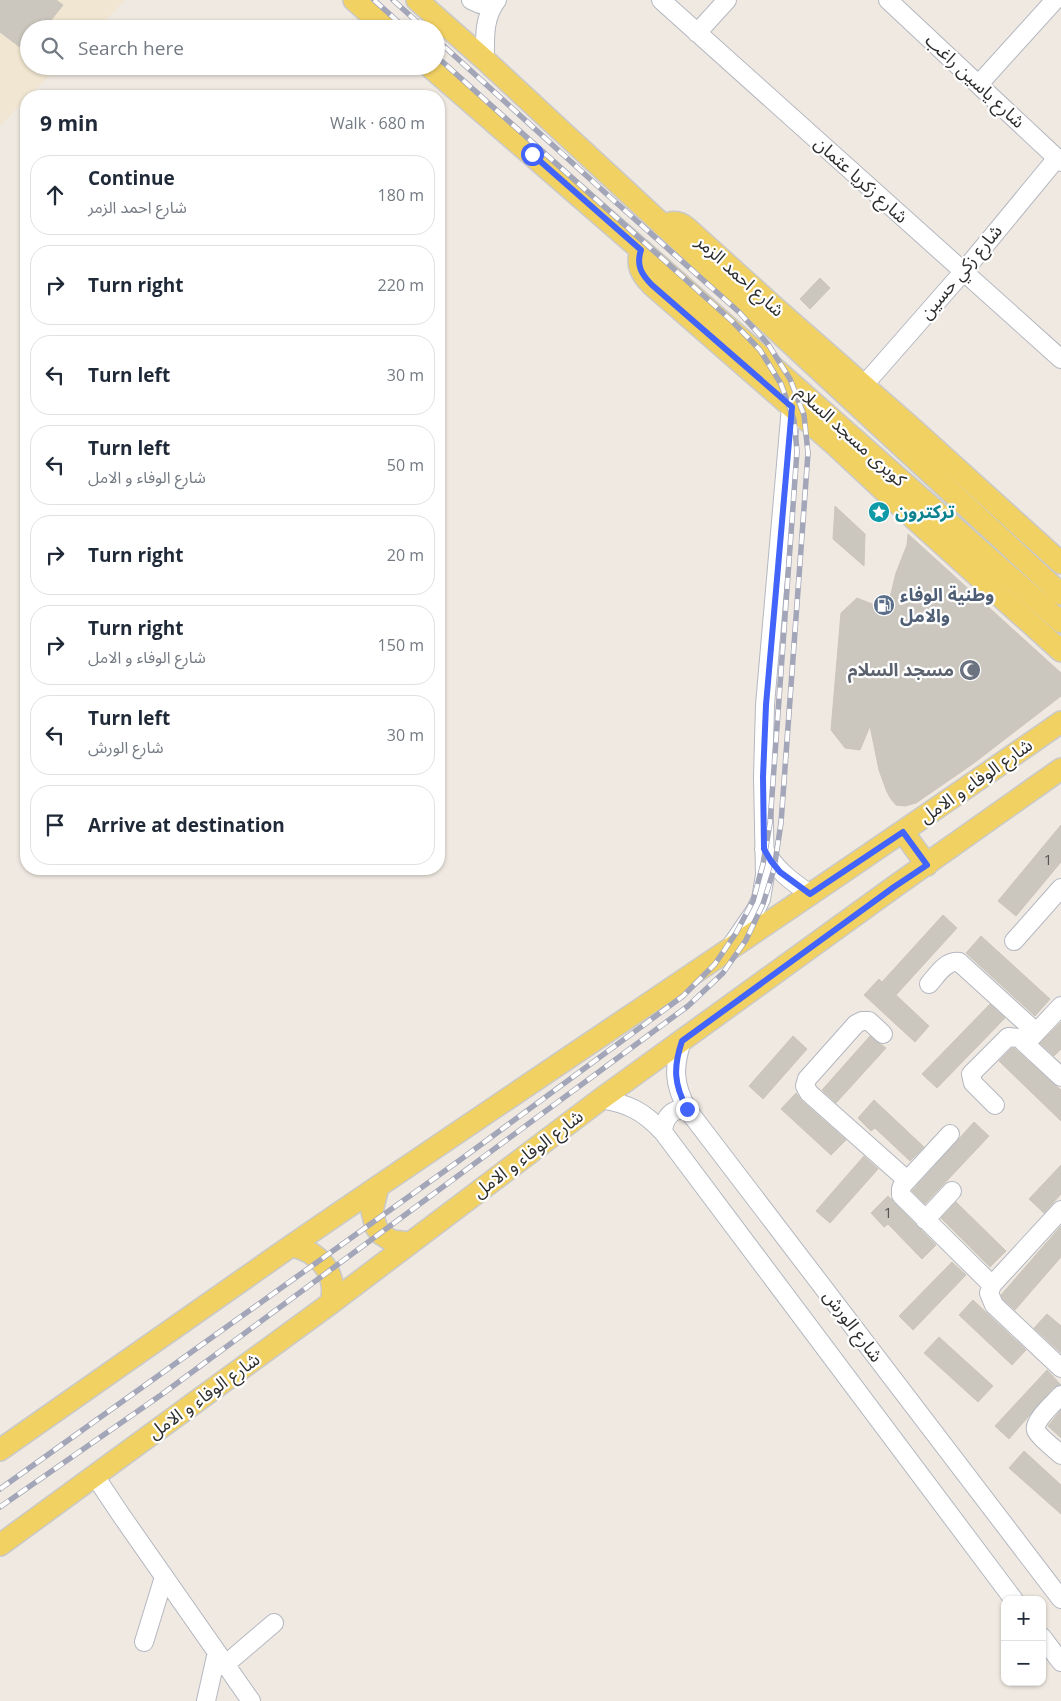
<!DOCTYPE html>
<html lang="en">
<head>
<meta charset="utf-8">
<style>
	:root { --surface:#fff; --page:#f6f6f7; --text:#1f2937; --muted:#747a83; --line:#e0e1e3 }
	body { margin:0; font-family:"Open Sans","Noto Sans Arabic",sans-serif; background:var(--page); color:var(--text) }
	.controls { position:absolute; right:15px; bottom:15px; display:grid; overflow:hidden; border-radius:10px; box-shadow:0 1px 4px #0004 }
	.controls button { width:45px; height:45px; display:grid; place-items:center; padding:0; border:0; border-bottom:1px solid var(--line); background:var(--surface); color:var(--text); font:25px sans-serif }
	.stop { position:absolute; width:15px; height:15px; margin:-11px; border:4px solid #4264fb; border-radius:50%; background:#fff }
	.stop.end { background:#4264fb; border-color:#fff; box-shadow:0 1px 5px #0008 }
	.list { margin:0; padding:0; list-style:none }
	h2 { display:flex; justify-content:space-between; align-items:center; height:65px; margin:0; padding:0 20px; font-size:21px }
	h2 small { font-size:16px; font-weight:400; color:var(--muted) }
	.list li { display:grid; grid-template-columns:32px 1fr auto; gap:15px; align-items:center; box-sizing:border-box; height:80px; margin:0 10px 10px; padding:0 10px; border:1px solid var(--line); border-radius:20px }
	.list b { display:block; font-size:19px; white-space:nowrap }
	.list p { margin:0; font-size:16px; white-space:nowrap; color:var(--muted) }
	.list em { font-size:16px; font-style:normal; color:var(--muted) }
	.icon { flex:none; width:28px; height:28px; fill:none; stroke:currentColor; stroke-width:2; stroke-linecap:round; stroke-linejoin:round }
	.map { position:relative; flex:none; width:1061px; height:1701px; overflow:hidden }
	.search { position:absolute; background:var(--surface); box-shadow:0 1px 4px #0004; left:20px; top:20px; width:425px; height:55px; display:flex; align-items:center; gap:12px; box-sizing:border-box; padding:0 18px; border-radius:28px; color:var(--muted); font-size:19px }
	.panel { position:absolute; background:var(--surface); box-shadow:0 1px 4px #0004; left:20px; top:90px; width:425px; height:785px; border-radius:20px }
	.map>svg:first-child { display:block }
	.education { fill:#f0e6d1 }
	.building { fill:#cbc7bf; stroke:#cbc5ba }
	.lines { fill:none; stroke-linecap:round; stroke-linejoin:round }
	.minor-casing { stroke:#b4b7c1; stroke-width:20 }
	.major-casing { stroke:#c9c9c9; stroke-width:24 }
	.minor { stroke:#fff; stroke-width:18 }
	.major { stroke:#f2d163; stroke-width:21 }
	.rail-casing { stroke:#a3a6b8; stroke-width:5.5 }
	.rail { stroke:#fff; stroke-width:4; stroke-dasharray:11; stroke-linecap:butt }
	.route { stroke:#4264fb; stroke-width:6 }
	.labels { text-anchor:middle; stroke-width:4.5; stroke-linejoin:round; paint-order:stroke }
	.number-label { font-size:15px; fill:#555452 }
	.street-label { font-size:18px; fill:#2e2e2e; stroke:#fff }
	.culture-label { font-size:18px; font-weight:bold; fill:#0d838f; stroke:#fff; text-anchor:start }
	.service-label { font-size:18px; font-weight:bold; fill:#4e5e75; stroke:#fff; text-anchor:start }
	.worship-label { font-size:18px; font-weight:bold; fill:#5b616d; stroke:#fff; text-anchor:end }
</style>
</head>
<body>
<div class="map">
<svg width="1061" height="1701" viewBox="0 0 1061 1701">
	<rect width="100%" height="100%" fill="#efe9e1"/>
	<path class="education" d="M0 0H125L97 29H29V66H59L29 96H26V99L0 126Z"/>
	<path class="building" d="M0 0H56L63 5 44 29H29V54L0 32Z
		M820 278 830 288 810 309 800 299Z
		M835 506 865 534 864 566 833 539Z
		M908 534 1061 673V696L974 763 916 803 905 806 896 805 891 799 887 792 879 770 870 726 860 750 845 748 831 730 841 613 857 598 887 610 896 573 907 545Z
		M1061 825V862L1016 916 998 901Z
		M943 915 957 928 896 995 929 1026 915 1042 864 995 879 979 882 982Z
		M981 936 1050 999 1035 1016 966 953Z
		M990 1004 1005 1018 937 1088 922 1074Z
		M1061 1022V1049L1054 1056 1040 1043Z
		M793 1036 807 1049 763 1099 749 1086Z
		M870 1036 886 1048 836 1103 822 1090Z
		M1012 1048H1014L1061 1090V1121L999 1061Z
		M796 1093 802 1101 846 1140 831 1155 781 1109Z
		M874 1100 924 1147 910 1161 875 1128 871 1131 858 1118Z
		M974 1122 989 1136 925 1204 912 1191Z
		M864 1156 878 1169 830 1223 816 1211Z
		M1061 1165V1194L1044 1213 1029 1199Z
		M888 1196 936 1245 922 1259 888 1224 884 1227 871 1213Z
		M956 1202 1006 1251 990 1267 941 1218Z
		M1061 1226V1257L1015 1310 1003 1299 1001 1295Z
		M952 1262 966 1275 913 1330 899 1316Z
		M973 1300 1026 1350 1012 1365 959 1315Z
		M1047 1314 1061 1326V1353L1034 1328Z
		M939 1337 993 1386 978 1402 924 1353Z
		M1047 1370 1061 1385 1053 1388 1009 1439 995 1426Z
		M1061 1410V1438L1048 1426Z
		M1024 1451 1061 1485V1514L1009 1468Z"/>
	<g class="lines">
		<g class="minor-casing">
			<path id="minor" d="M471 0 480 4 495 3
				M661 0 1061 359
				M888 0 1061 162
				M697 33 727 0
				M485 60C485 39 483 18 497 0
				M979 84 1055 0
				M864 385 963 272 1057 158
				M764 849C776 870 791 881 810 894
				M1014 941 1061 888
				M731 946 755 911 761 899 765 875 763 777 765 705 791 407
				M929 984C937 975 946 960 959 962L1036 1032
				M883 1034 869 1021H862L856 1024 807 1079 805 1086 809 1093 907 1180
				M1029 1040 1061 1006
				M682 1041C673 1068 674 1084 687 1109L1061 1599
				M601 1099C629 1104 643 1111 663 1132L1014 1600
				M995 1105 973 1083 971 1074 1008 1037 1019 1038 1061 1077
				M663 1132C664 1117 672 1108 687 1109
				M950 1134 902 1186 901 1189V1195L992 1285
				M1061 1210 992 1285 989 1293 994 1305 1061 1368
				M925 1220 952 1191
				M1061 1395C1055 1402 1033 1421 1036 1430 1038 1436 1055 1449 1061 1455
				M95 1476 121 1515 251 1701
				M1042 1637 1061 1662
				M144 1642 164 1577
				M226 1664 274 1623
				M206 1701 217 1652"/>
		</g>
		<g class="major-casing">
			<path id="major" d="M354 0 387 29
				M417 0 485 60 1061 594
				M429 66 641 250 1061 622
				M663 226C672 221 679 221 687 228L772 305 912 428 1061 563
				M641 250C636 265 641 274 652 285L834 444 910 515 1061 651
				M903 832 927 865
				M378 1187 372 1211 376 1227 381 1234 392 1241 410 1243
				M292 1246C320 1252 338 1274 331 1303
				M0 1450C97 1382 194 1314 291 1246 547 1070 807 900 1061 722
				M0 1545 331 1303 601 1099 894 887 1061 769"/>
		</g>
		<use href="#minor" class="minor"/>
		<use href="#major" class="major"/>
		<g class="rail-casing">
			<path id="rail" d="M374 0 406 29
				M393 0 425 29
				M0 1489 460 1160 683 996 715 964 736 933 753 901 763 864 770 823 797 451 794 420 781 384 760 350 732 321 436 56
				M0 1507 161 1395 688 1006 723 973 746 940 763 904 774 869 781 823 808 453 804 415 790 379 768 344 739 312 611 198 436 39"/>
		</g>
		<use href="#rail" class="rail"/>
	</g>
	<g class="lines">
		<path class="route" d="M532 154 641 250C636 265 641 274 652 285L792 407 766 705 763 777 764 849 771 861 780 872 810 894 903 832 927 865 894 887 682 1041C673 1068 674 1084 687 1109"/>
	</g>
	<defs>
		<g id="sight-disc" transform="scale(1.125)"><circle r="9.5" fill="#0f9aa8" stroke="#fff"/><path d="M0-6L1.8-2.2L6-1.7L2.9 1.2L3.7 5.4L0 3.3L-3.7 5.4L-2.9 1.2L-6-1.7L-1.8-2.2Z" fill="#fff"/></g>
		<g id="fuel-disc" transform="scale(1.125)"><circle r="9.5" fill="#5c6f8a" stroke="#fff"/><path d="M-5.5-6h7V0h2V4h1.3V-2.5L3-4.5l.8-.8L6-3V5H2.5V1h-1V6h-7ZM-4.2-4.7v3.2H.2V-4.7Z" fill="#fff"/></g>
		<g id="mosque-disc" transform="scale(1.125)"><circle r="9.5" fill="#6b7280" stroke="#fff"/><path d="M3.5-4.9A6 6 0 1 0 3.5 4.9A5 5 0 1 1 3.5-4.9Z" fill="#fff"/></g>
	</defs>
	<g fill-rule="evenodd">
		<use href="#sight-disc" x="879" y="512"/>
		<use href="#fuel-disc" x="884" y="605"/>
		<use href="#mosque-disc" x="970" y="670"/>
	</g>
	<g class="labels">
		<g class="number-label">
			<text x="1048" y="865">1</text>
			<text x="888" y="1218">1</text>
		</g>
		<g class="street-label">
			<text transform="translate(975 81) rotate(43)" y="6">شارع ياسين راغب</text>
			<text transform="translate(861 180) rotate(42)" y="6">شارع زكريا عثمان</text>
			<text transform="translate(961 272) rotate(-50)" y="6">شارع زكي حسين</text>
			<text transform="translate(740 276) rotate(42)" y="6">شارع احمد الزمر</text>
			<text transform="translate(851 436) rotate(42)" y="6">كوبرى مسجد السلام</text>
			<text transform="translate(976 781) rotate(-35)" y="6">شارع الوفاء و الامل</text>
			<text transform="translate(528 1154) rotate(-37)" y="6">شارع الوفاء و الامل</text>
			<text transform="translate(853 1326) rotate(53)" y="6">شارع الورش</text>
			<text transform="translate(204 1396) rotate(-36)" y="6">شارع الوفاء و الامل</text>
		</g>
		<g class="culture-label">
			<text x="895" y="518">تركترون</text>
		</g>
		<g class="service-label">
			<text x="900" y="601">وطنية الوفاء<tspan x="900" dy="21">والامل</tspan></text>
		</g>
		<g class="worship-label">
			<text x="954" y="676">مسجد السلام</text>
		</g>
	</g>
</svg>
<div class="controls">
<button>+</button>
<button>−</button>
</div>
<div class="stop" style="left:532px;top:154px"></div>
<div class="stop end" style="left:687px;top:1109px"></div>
<div class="search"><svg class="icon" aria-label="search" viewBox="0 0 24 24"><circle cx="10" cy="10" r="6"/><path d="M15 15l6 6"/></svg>Search here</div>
<section class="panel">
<h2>9 min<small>Walk · 680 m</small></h2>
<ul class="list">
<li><svg class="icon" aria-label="ahead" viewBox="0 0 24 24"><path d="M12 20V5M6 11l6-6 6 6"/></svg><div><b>Continue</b><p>شارع احمد الزمر</p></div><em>180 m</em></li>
<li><svg class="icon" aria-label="right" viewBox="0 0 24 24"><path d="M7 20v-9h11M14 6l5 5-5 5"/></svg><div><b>Turn right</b></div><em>220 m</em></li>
<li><svg class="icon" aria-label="left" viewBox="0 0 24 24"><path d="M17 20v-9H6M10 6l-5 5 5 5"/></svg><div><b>Turn left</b></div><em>30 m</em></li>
<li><svg class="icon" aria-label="left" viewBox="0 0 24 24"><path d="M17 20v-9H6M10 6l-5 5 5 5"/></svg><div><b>Turn left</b><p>شارع الوفاء و الامل</p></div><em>50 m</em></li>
<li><svg class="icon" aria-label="right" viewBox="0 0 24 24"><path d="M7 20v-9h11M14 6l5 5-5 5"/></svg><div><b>Turn right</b></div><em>20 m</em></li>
<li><svg class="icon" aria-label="right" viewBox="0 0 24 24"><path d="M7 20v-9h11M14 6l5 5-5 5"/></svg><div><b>Turn right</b><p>شارع الوفاء و الامل</p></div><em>150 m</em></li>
<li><svg class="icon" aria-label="left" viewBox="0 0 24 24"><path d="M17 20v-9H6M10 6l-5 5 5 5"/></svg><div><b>Turn left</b><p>شارع الورش</p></div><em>30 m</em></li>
<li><svg class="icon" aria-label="arrive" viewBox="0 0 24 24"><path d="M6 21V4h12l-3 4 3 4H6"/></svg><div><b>Arrive at destination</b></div></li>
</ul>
</section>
</div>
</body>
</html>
